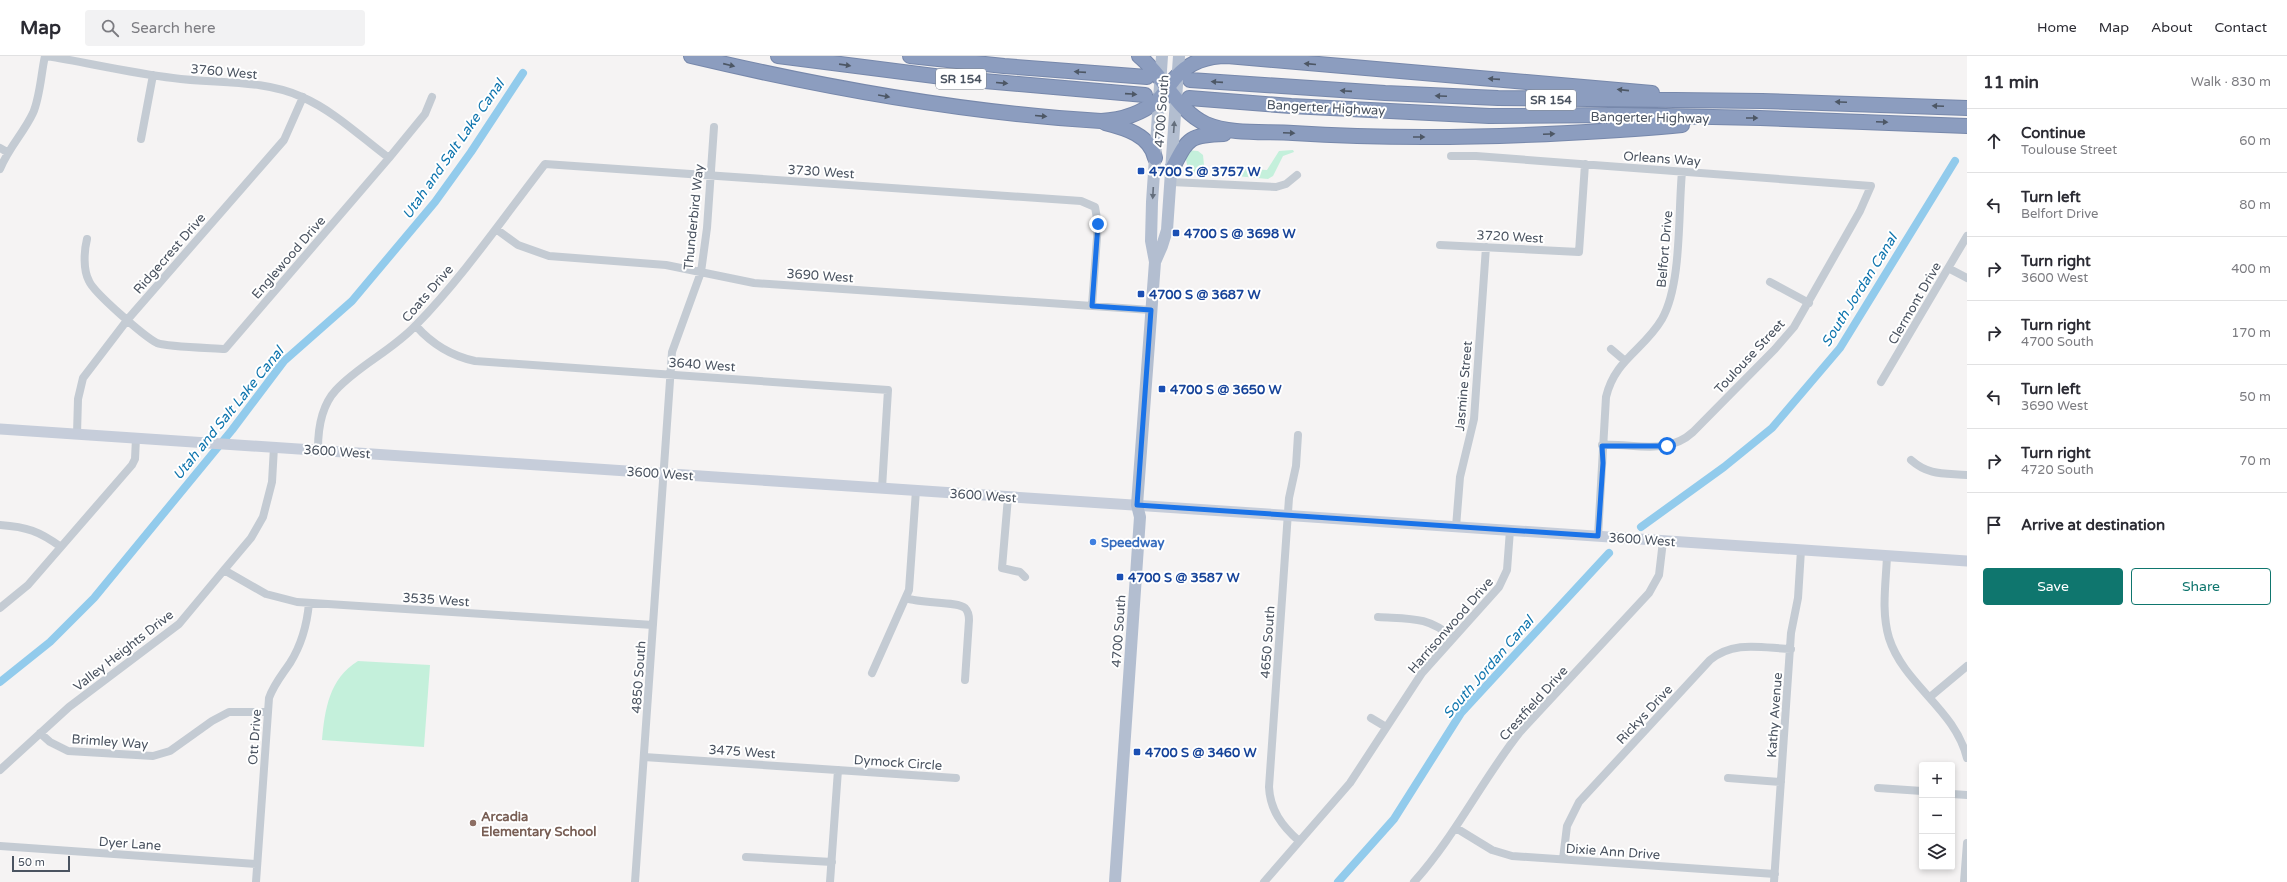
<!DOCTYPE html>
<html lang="en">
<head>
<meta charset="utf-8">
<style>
	:root { --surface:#fff; --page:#f2f2f3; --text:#2b2b33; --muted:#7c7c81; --line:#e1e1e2; --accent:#0f766e }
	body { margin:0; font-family:"Varela Round",sans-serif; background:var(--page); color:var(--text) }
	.controls { position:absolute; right:12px; bottom:12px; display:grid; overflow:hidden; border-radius:4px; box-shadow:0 2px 6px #0003 }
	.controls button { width:36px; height:36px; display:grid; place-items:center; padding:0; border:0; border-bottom:1px solid var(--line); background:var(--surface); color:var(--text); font:20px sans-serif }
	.scale { position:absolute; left:12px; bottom:10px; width:58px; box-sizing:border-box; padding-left:4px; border:2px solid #4a5360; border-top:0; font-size:11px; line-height:14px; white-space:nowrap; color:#4a5360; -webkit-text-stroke:3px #fff; paint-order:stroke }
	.stop { position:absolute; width:12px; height:12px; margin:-9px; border:3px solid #1a73e8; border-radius:50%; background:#fff }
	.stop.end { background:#1a73e8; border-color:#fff; box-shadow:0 1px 4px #0008 }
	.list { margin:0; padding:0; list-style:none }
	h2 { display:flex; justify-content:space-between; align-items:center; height:52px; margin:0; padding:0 16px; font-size:17px }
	h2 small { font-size:13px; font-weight:400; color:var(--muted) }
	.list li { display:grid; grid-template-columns:26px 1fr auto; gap:12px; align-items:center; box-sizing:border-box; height:64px; padding:0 16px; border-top:1px solid var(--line) }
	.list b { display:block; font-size:15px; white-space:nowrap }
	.list p { margin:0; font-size:13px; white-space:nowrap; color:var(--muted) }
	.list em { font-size:13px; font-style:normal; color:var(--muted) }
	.actions { display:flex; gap:8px; padding:12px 16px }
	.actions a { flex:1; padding:9px 0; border:1px solid var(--accent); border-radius:4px; text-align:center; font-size:14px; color:var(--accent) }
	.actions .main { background:var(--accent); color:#fff }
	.icon { flex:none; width:22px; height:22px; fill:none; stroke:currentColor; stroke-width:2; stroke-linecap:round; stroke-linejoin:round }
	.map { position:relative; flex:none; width:1967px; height:826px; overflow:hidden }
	header { display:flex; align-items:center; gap:24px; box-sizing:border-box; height:56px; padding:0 20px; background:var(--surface); border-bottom:1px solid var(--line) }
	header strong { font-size:19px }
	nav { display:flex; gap:22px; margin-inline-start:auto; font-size:14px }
	.search { width:280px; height:36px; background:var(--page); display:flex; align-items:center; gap:10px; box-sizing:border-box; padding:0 14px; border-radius:4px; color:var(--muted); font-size:15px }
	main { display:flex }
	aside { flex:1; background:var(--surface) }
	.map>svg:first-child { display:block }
	.green { fill:#c4f0db }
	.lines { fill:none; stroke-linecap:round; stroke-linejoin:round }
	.canal { stroke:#92cbec; stroke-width:8 }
	.highway-casing { stroke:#7788ab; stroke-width:16 }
	.street { stroke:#c4cbd3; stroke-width:8 }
	.secondary { stroke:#c6cdda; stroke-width:11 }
	.primary { stroke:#b3bed0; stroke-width:12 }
	.highway { stroke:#8c9dbf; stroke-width:14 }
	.oneway { fill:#4d5765 }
	.oneway2 { fill:#646e7c }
	.route { stroke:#1a73e8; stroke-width:5 }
	.transit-dot { fill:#1a4fb4; stroke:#fff; stroke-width:1.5 }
	.shop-dot { fill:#3f7fe0; stroke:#fff; stroke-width:1.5 }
	.education-dot { fill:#8d6e63; stroke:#fff; stroke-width:1.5 }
	.labels { text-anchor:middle; stroke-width:4; stroke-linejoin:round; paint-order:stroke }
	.shield { fill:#fff; stroke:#808790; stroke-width:1 }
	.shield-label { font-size:12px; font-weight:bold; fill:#4a5360 }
	.street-label { font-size:13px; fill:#4a5360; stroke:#fff }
	.transit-label { font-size:13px; font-weight:bold; fill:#164399; stroke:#fff; text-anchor:start }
	.shop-label { font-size:13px; font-weight:bold; fill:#366cbe; stroke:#fff; text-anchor:start }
	.education-label { font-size:13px; font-weight:bold; fill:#785e54; stroke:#fff; text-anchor:start }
	.water-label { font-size:14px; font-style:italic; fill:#0f75ae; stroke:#fff }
</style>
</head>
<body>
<header>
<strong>Map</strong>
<div class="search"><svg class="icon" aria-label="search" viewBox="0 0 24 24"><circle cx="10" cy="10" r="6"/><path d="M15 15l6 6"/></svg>Search here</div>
<nav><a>Home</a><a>Map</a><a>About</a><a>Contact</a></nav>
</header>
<main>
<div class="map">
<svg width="1967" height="826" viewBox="0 0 1967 826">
	<rect width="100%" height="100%" fill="#f5f3f3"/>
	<path class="green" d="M1186 94 1198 95 1203 99 1205 119C1188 118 1185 109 1186 94Z
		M1293 94 1294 96 1283 100 1273 120 1268 123 1214 118V111L1267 114 1279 95Z
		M358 605 430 609 424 691 322 684C325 653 329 623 358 605Z"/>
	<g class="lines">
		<path class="canal" d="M1641 471 1724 411 1772 372 1840 292 1955 105
			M0 626 50 586 94 542 232 374 284 305 352 245 435 146 471 96 523 17
			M1338 826 1394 763 1461 657 1609 497"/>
		<g class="highway-casing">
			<path id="highway" d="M691 0C826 32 963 57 1101 65 1123 64 1141 58 1158 44 1165 37 1170 27 1177 20 1190 6 1209 0 1228 0
				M778 0 950 22 1145 39
				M910 0 1004 10 1147 21
				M1139 0C1164 20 1177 55 1206 68 1232 79 1266 75 1293 77 1385 83 1476 82 1568 77 1606 75 1644 73 1682 69
				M1227 0 1652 37
				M1190 24 1385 37 1498 42 1762 45 1967 52
				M1189 42 1291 50 1489 60 1618 59 1760 62 1967 70
				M1105 67C1125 72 1150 79 1155 102
				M1171 115C1188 83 1187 79 1224 78"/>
		</g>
		<path class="street" d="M47 0C89 7 131 17 173 22 215 28 263 23 302 41 334 55 361 81 389 102
			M141 83 153 19
			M0 92 7 96
			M1451 100H1476L1871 130 1860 155 1794 271 1775 293 1693 376C1667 400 1634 387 1602 389
			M0 113C9 91 23 78 33 57 40 41 41 18 45 0
			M1171 126 1276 131 1286 128 1297 119
			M496 173 518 189 549 200 666 209 754 227 1151 254
			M87 183C84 195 83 214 89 225 94 237 145 281 157 287 166 291 212 292 225 293L389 102 425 58 432 41
			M1440 189 1579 196 1585 108
			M1948 212 1967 222
			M1770 226 1809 247
			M416 270C432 288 451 300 475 305L888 334 882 432
			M1611 293 1624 304
			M1881 326 1967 180
			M77 378 78 343 83 322 128 263 284 84 303 41
			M1298 379 1296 410 1289 442 1269 731C1270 754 1282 770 1299 785
			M318 393C318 373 321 350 336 334 359 309 393 294 416 269 462 222 504 161 545 108L1081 145 1095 151 1098 168 1092 249
			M1911 404C1929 420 1945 417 1967 419
			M1008 441 1002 512 1020 516 1025 521
			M0 469C27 471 39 475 61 491
			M1456 471 1460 421 1474 363 1486 191
			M1598 480 1606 341C1615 303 1644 294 1662 263 1682 228 1678 157 1682 116
			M1887 500C1886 527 1881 555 1889 582 1904 629 1955 653 1967 702
			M224 514 266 538 297 546 653 569
			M906 542C921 548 957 545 965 552 968 555 969 559 969 564L965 624
			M0 552 28 529 132 409 135 403 136 382
			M1378 561C1410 563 1428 560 1453 582
			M872 617 909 534 916 434
			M1930 641 1967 610
			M1371 662 1386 671
			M40 677 50 686 68 695 153 700 170 695 212 665 229 656H268
			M644 701 956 722
			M0 714 69 651 179 568 224 514 251 482 263 461 272 426 274 391
			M1728 722 1781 726
			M1878 732 1922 735
			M1952 738 1967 739
			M1456 772 1492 794 1512 800 1775 818
			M0 790 257 808
			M746 801 832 806
			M1563 803 1567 770 1579 746 1710 604C1734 584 1762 592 1791 593
			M256 826 269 642C274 628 282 619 290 607 302 588 307 569 309 547
			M635 826 672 296 701 216 707 172 714 71
			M830 826 838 714
			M1264 826 1350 727 1422 617 1499 531 1507 514 1510 474
			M1414 826C1456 779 1482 724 1520 676L1649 537 1659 519 1663 485
			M1774 826 1791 577 1798 542 1801 494
			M1964 826 1967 787"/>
		<path class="secondary" d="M0 373 1967 505"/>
		<path class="primary" d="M1155 206 1162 190 1167 174 1179 0
			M1115 826 1140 461 1137 449 1155 206 1151 185 1152 146 1162 0"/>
		<use href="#highway" class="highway"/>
	</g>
	<defs><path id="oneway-solid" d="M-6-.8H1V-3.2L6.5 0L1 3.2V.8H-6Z"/></defs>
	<g class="oneway">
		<use href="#oneway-solid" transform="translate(1310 8) rotate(-175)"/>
		<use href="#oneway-solid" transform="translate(729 9) rotate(13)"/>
		<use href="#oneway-solid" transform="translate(845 9) rotate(8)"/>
		<use href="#oneway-solid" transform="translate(1080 16) rotate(-176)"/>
		<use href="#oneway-solid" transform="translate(1494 23) rotate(-176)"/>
		<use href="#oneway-solid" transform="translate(1217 26) rotate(-176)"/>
		<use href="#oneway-solid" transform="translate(1002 27) rotate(5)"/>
		<use href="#oneway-solid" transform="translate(1623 34) rotate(-174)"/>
		<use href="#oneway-solid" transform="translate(1346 35) rotate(-176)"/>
		<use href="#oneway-solid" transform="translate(1131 38) rotate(4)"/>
		<use href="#oneway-solid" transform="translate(884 40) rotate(10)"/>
		<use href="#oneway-solid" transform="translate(1441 40) rotate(-177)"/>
		<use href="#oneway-solid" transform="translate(1841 46) rotate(-178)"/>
		<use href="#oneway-solid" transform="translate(1938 50) rotate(-177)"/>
		<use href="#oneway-solid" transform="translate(1041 60) rotate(5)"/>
		<use href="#oneway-solid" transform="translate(1752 62)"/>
		<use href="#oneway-solid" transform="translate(1882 66) rotate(2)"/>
		<use href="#oneway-solid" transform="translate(1289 77) rotate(3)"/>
		<use href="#oneway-solid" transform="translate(1549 78) rotate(-3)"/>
		<use href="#oneway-solid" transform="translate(1419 81)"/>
	</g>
	<g class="oneway2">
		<use href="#oneway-solid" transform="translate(1174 71) rotate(-86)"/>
		<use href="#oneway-solid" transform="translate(1153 137) rotate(93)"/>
	</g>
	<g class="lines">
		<path class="route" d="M1098 168 1092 250 1151 254 1137 449 1598 480 1603 407 1602 390H1667"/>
	</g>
	<g class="transit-dot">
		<rect x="1137" y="111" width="8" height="8" rx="2"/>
		<rect x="1172" y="173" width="8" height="8" rx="2"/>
		<rect x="1137" y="234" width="8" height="8" rx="2"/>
		<rect x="1158" y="329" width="8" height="8" rx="2"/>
		<rect x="1116" y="517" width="8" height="8" rx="2"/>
		<rect x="1133" y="692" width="8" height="8" rx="2"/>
	</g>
	<circle class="shop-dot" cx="1093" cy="486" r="4"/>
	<circle class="education-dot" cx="473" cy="767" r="4"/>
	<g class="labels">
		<g class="shield">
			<rect x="936" y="13" width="50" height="20" rx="3"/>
			<rect x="1526" y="34" width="50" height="20" rx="3"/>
		</g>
		<g class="shield-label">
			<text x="961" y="27">SR 154</text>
			<text x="1551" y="48">SR 154</text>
		</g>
		<g class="street-label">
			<text transform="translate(224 15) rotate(5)" y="5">3760 West</text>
			<text transform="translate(1326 51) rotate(3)" y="5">Bangerter Highway</text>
			<text transform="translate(1161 55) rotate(-86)" y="5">4700 South</text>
			<text transform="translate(1650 61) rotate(1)" y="5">Bangerter Highway</text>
			<text transform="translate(1662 102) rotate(4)" y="5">Orleans Way</text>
			<text transform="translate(821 115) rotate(4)" y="5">3730 West</text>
			<text transform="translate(693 161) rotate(-84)" y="5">Thunderbird Way</text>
			<text transform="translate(1510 180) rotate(3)" y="5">3720 West</text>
			<text transform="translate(1664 193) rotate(-85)" y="5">Belfort Drive</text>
			<text transform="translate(169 197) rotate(-49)" y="5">Ridgecrest Drive</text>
			<text transform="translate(288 201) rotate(-49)" y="5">Englewood Drive</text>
			<text transform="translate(820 219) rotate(4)" y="5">3690 West</text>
			<text transform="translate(427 237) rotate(-49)" y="5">Coats Drive</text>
			<text transform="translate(1914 247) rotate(-60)" y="5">Clermont Drive</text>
			<text transform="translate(1749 300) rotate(-47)" y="5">Toulouse Street</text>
			<text transform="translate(702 308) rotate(4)" y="5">3640 West</text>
			<text transform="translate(1463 330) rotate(-85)" y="5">Jasmine Street</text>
			<text transform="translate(337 395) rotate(4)" y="5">3600 West</text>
			<text transform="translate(660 417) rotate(4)" y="5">3600 West</text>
			<text transform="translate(983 439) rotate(4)" y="5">3600 West</text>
			<text transform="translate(1642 483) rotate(4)" y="5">3600 West</text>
			<text transform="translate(436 543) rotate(4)" y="5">3535 West</text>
			<text transform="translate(1450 569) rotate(-49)" y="5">Harrisonwood Drive</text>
			<text transform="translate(1118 575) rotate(-86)" y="5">4700 South</text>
			<text transform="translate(1267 586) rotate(-86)" y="5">4650 South</text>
			<text transform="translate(123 594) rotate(-38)" y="5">Valley Heights Drive</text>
			<text transform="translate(638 621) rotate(-86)" y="5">4850 South</text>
			<text transform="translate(1533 647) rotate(-48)" y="5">Crestfield Drive</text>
			<text transform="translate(1644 658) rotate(-47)" y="5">Rickys Drive</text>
			<text transform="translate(1774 659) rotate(-86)" y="5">Kathy Avenue</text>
			<text transform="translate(254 681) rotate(-86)" y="5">Ott Drive</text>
			<text transform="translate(110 685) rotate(4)" y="5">Brimley Way</text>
			<text transform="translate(742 695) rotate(4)" y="5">3475 West</text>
			<text transform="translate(898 706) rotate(4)" y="5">Dymock Circle</text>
			<text transform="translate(130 787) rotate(4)" y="5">Dyer Lane</text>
			<text transform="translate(1613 795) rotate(4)" y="5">Dixie Ann Drive</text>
		</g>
		<g class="transit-label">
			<text x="1149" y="120">4700 S @ 3757 W</text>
			<text x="1184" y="182">4700 S @ 3698 W</text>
			<text x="1149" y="243">4700 S @ 3687 W</text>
			<text x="1170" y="338">4700 S @ 3650 W</text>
			<text x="1128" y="526">4700 S @ 3587 W</text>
			<text x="1145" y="701">4700 S @ 3460 W</text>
		</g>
		<g class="shop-label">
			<text x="1101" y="491">Speedway</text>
		</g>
		<g class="education-label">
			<text x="481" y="765">Arcadia<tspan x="481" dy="15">Elementary School</tspan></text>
		</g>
		<g class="water-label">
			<text transform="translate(453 93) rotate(-55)" y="5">Utah and Salt Lake Canal</text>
			<text transform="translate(1859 234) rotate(-58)" y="5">South Jordan Canal</text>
			<text transform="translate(228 357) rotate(-51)" y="5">Utah and Salt Lake Canal</text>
			<text transform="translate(1488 611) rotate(-49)" y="5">South Jordan Canal</text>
		</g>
	</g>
</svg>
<div class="controls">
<button>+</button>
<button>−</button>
<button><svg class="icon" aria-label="layers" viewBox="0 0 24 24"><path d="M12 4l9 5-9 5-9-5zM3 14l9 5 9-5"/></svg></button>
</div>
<div class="scale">50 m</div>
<div class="stop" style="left:1667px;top:390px"></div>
<div class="stop end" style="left:1098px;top:168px"></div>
</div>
<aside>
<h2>11 min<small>Walk · 830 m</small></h2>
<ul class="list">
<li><svg class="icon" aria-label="ahead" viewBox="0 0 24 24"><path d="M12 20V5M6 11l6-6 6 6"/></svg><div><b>Continue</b><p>Toulouse Street</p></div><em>60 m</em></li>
<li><svg class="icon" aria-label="left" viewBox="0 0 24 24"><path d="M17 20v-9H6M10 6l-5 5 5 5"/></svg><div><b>Turn left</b><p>Belfort Drive</p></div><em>80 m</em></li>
<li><svg class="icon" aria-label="right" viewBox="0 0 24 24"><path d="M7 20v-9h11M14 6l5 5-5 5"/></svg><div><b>Turn right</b><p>3600 West</p></div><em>400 m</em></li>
<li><svg class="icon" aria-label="right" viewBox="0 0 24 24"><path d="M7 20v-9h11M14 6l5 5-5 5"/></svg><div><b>Turn right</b><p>4700 South</p></div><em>170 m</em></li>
<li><svg class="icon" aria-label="left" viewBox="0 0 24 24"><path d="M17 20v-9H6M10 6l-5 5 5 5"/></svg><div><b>Turn left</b><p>3690 West</p></div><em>50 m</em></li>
<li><svg class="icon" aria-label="right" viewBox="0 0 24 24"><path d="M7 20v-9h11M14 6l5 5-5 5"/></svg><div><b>Turn right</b><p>4720 South</p></div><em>70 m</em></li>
<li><svg class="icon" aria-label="arrive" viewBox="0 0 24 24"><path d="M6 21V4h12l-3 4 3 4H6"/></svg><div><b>Arrive at destination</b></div></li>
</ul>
<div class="actions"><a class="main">Save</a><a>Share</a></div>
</aside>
</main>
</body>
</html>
